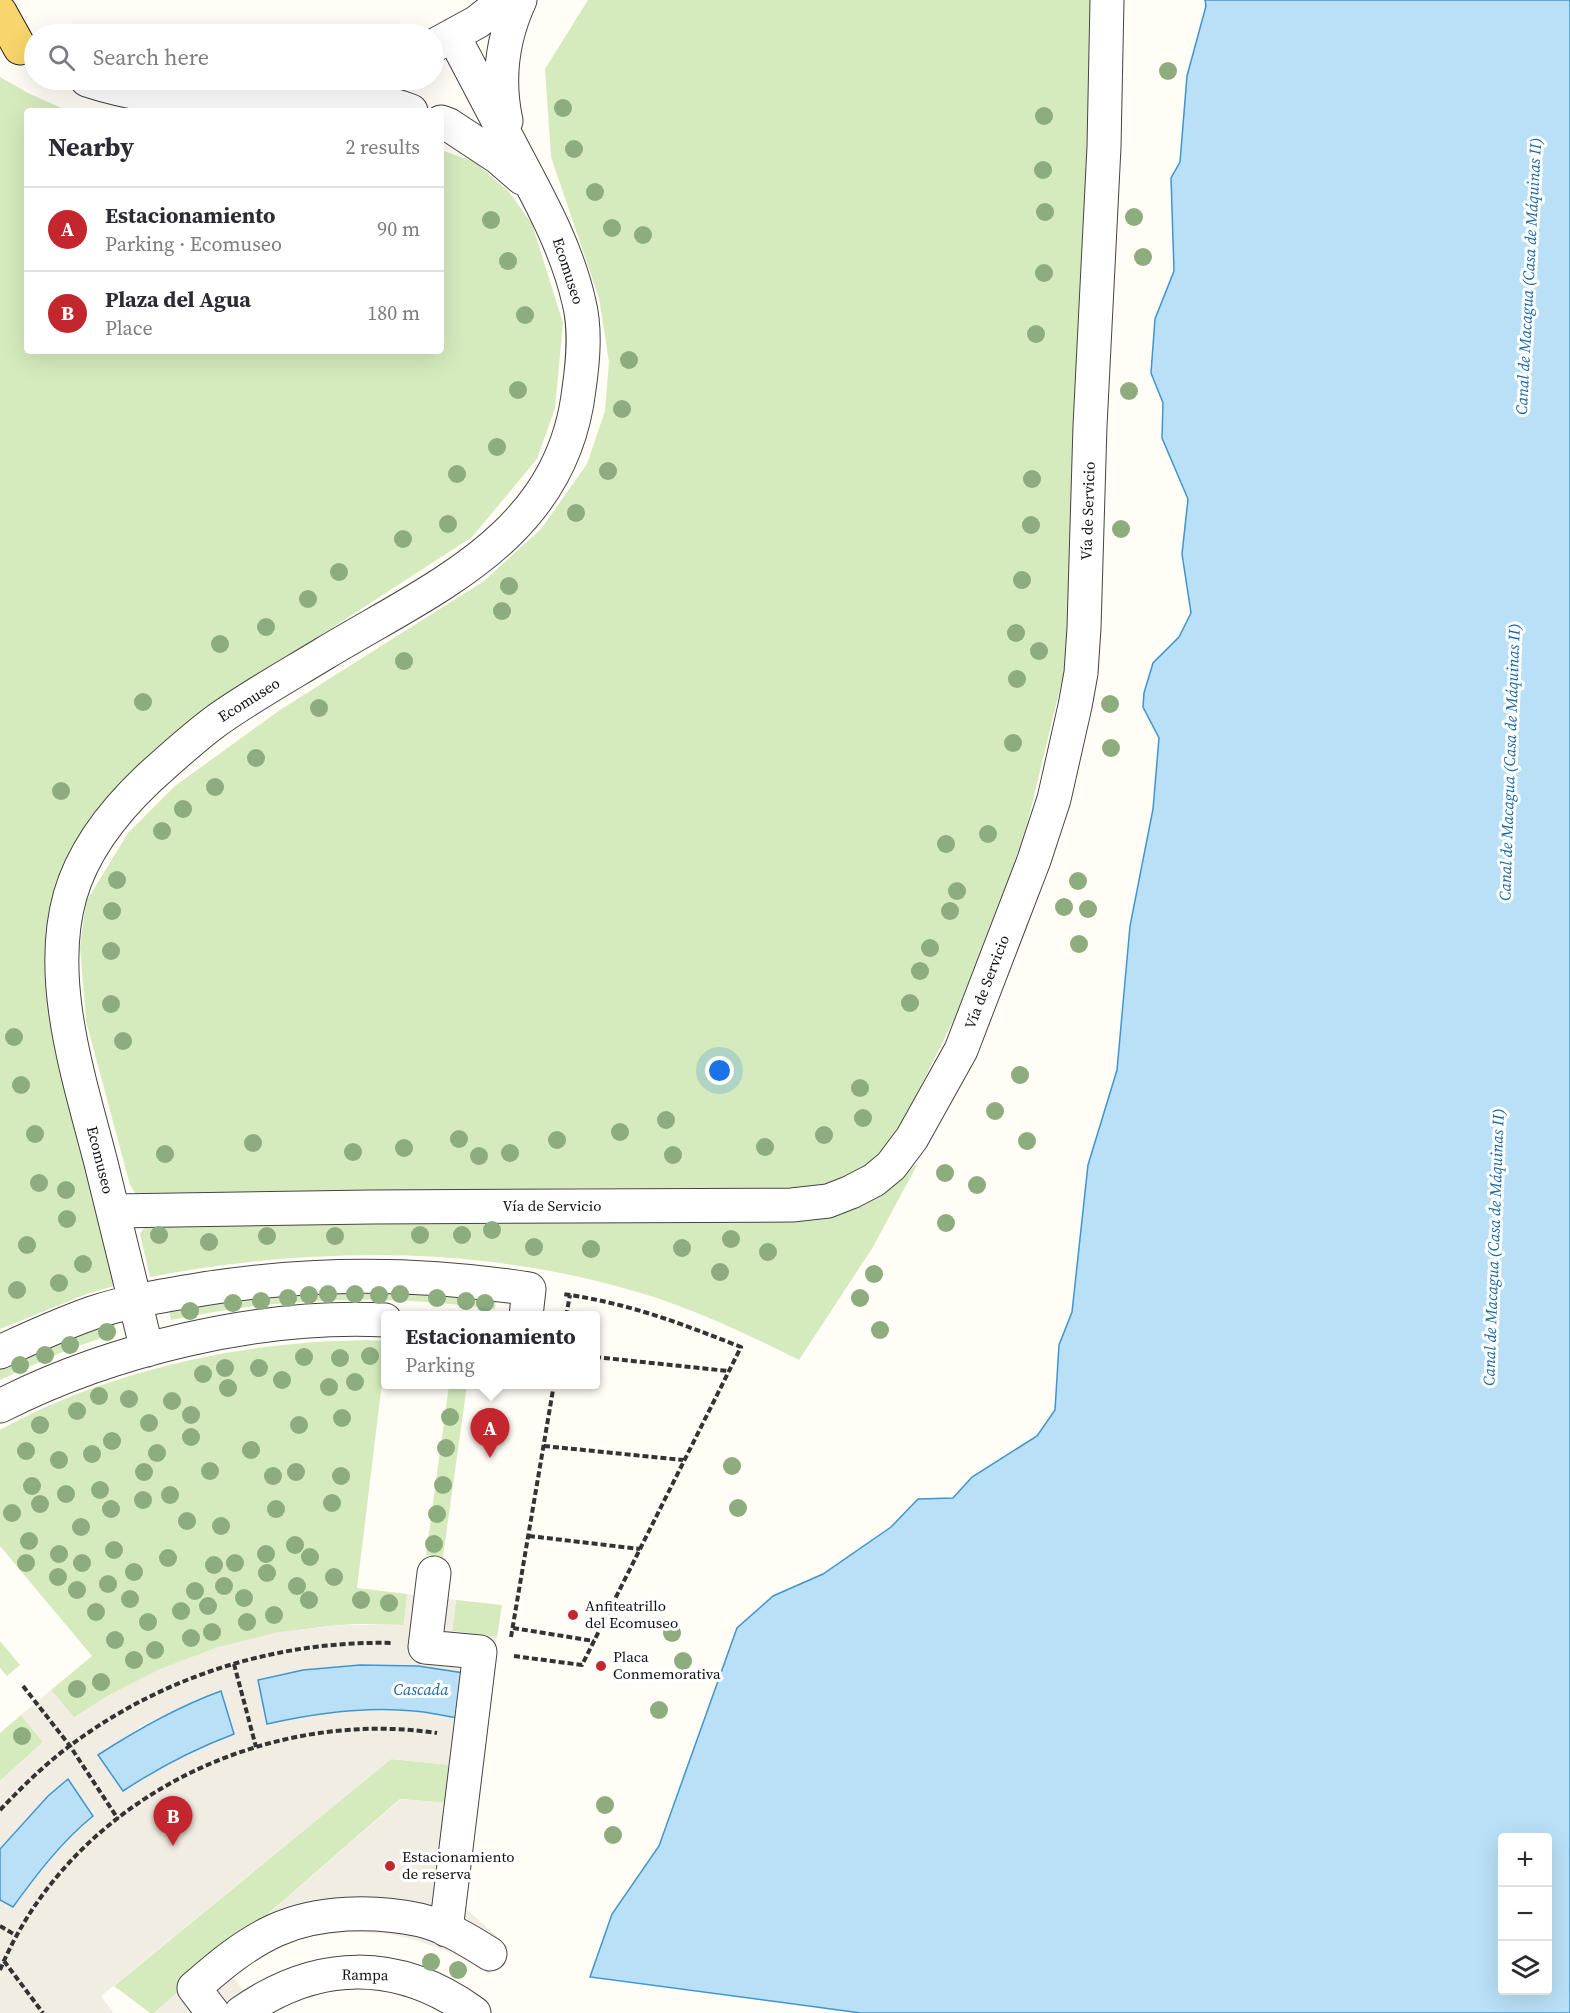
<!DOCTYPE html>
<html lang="en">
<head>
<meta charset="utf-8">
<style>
	:root { --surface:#fff; --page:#f7f7f7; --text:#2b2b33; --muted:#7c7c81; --line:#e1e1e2; --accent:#c4262e }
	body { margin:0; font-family:"Source Serif 4",serif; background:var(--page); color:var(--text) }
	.controls { position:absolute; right:18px; bottom:18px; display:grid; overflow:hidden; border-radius:6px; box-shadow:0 6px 24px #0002 }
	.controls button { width:54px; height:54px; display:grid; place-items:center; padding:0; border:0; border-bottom:2px solid var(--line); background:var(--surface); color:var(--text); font:30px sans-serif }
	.you { position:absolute; left:720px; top:1071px; width:21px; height:21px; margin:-15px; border:4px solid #fff; border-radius:50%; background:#1a73e8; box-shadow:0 0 0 9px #1a73e833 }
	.badge { display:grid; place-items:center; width:39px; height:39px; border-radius:50%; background:var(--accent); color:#fff; font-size:20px; font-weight:700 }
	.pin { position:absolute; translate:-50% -50px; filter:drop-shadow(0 2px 3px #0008) }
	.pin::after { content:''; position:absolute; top:32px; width:21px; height:18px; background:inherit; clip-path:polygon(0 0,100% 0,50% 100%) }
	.popup { position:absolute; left:381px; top:1311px; width:219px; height:78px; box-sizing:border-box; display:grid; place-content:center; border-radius:6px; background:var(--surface); filter:drop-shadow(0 2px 4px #0005); font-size:20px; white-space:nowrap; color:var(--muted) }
	.popup b { font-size:22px; color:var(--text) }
	.popup::after { content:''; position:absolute; left:50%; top:100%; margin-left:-12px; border:12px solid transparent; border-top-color:var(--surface) }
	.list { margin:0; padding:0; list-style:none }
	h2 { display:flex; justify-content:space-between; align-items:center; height:78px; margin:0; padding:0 24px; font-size:26px }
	h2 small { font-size:20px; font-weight:400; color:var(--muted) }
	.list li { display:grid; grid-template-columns:39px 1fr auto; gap:18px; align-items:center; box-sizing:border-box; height:84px; padding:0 24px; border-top:2px solid var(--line) }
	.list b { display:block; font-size:22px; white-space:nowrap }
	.list p { margin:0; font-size:20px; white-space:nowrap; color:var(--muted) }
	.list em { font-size:20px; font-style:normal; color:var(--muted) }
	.icon { flex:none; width:33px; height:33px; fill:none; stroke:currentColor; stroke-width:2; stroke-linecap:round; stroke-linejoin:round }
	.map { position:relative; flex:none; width:1570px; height:2013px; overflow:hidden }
	.search { position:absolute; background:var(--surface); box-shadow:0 6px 24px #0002; left:24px; top:24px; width:420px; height:66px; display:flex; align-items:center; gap:15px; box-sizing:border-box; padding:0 21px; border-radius:33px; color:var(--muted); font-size:22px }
	.panel { position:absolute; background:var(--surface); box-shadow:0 6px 24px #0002; left:24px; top:108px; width:420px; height:246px; border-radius:6px }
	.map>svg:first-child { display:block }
	.green { fill:#d5ebbd }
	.plaza { fill:#f1ede2; fill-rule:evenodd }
	.water { fill:#b9e0f7; stroke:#3f96cf; stroke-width:1.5; fill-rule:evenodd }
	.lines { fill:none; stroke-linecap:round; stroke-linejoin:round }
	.minor-casing { stroke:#444; stroke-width:35 }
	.major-casing { stroke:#222; stroke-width:35 }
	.path { stroke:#333; stroke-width:4; stroke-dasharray:6 3; stroke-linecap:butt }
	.minor { stroke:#fff; stroke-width:33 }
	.major { stroke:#f9d66b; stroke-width:33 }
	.tree { fill:#8dad7f }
	.poi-dot { fill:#c4262e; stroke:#fff; stroke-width:2 }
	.labels { text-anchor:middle; stroke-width:6; stroke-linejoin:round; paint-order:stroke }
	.street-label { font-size:15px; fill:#111; stroke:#fff }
	.poi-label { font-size:15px; fill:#111; stroke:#fff; text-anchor:start }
	.water-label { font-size:16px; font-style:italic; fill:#1768a6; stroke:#fff }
</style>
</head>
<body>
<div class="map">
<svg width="1570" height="2013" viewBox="0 0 1570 2013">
	<rect width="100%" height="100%" fill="#fffdf5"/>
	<path class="green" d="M588 0H1094L1071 608 1063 676 1024 837 954 1019 896 1136 866 1167 844 1179 803 1189 591 1188 139 1199 130 1185 86 1021 80 947 86 902 128 833 175 786 280 710 484 581 541 529 587 464 605 411 609 362 599 298 551 157 545 69Z
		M0 77 28 93 68 111H27V351H441V150L475 162 509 192 532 224 563 323 555 408 537 459 472 537 201 713 119 783 81 834 57 889 45 965 56 1044 117 1285 87 1294 0 1329Z
		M918 1163 873 1247 799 1360C743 1332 688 1306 627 1289 473 1245 307 1247 150 1277L140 1234 148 1221 879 1195Z
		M357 1288 496 1299 495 1309C381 1294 283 1297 171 1320L169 1309 209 1301Z
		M114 1324 117 1333 69 1349 0 1380V1369C37 1350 75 1337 114 1324Z
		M367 1340 385 1341V1358L357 1588 407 1594 404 1625C383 1625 361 1623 340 1625 244 1633 154 1664 74 1718L51 1690 92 1656 0 1546V1430C86 1382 195 1353 293 1344 318 1341 342 1341 367 1340Z
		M449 1385H467L443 1557 426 1555Z
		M456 1600 502 1605 497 1637 452 1631Z
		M0 1641 20 1665 7 1676 0 1668Z
		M21 1715 43 1742 0 1781V1733Z
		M391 1759 452 1765 448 1803 400 1799 154 2013H150L114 1986Z"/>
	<path class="plaza" d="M407 1594 456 1600 452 1631 497 1637 462 1905 508 1947 489 1974 452 1953 412 1939 391 1934 349 1932 307 1937 286 1943 266 1950 230 1971 246 1995 280 1977 315 1965 352 1960 389 1962 425 1971 442 1978 474 1998 493 2013H451L429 2000 399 1989 383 1986 351 1984 319 1988 303 1993 288 1998 261 2013H154L401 1799 448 1803 452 1765 391 1759 101 1996 114 2013H0V1900L13 1907 43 1865 79 1828 93 1816 67 1779 48 1796 0 1849V1781L43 1742 21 1715 51 1690 75 1718 105 1697 160 1669 218 1647 279 1632 341 1625H404ZM360 1665 418 1666 464 1673 459 1717 413 1711 361 1710 309 1715 268 1724 259 1680 303 1670ZM221 1692 233 1734 209 1743 162 1766 123 1791 99 1754 140 1727 192 1702Z"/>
	<path class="water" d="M1205 0H1570V2013H861L590 1977 612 1914 659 1846 737 1628 773 1596 823 1574 891 1527 918 1499 953 1498 972 1477 1037 1436 1055 1410 1059 1345 1072 1312 1088 1165 1117 1070 1130 926 1153 809 1159 738 1143 707 1144 693 1153 663 1179 637 1191 613 1182 554 1188 499 1162 438 1163 403 1151 373 1155 319 1174 271 1171 178 1180 162 1187 76 1206 6ZM1502 1838H1548V1990H1502Z
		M360 1665 418 1666 464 1673 459 1718C444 1716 429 1712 414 1711 364 1706 315 1713 267 1724L258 1680 303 1670Z
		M221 1691 234 1734C194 1749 158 1768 123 1791L98 1755C138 1729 177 1707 221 1691Z
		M68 1779 93 1816C61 1842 37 1874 13 1907L0 1900V1849L48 1796Z"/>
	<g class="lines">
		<g class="minor-casing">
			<path id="minor" d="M435 45 477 22 505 0
				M87 80C170 107 268 107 352 80
				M319 95C350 95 382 100 411 111
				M506 121C497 79 502 39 520 0
				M441 122 449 125 499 158 522 178
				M113 1211 371 1207 792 1205 828 1201 851 1192 874 1180 891 1166 912 1138 961 1050 1034 860 1054 799 1075 706 1081 673 1084 628 1090 426 1104 147 1107 0
				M147 1350C132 1287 116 1225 101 1163 80 1081 46 981 70 896 83 850 115 810 149 778 171 758 193 738 216 721 251 696 289 675 325 653 436 586 562 536 579 389 583 361 586 330 579 302 567 249 541 202 516 155 495 115 474 75 453 35
				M0 1352C30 1338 61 1324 92 1313 128 1301 166 1295 203 1289 311 1272 421 1272 529 1289L526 1316
				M0 1406C112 1349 259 1314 385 1320
				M434 1573 425 1647 480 1652 446 1930
				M213 2013 194 1988C219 1966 245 1944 276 1930 318 1911 374 1910 420 1920 445 1926 468 1940 490 1954
				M241 2013C317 1959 398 1958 474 2013"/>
		</g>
		<g class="major-casing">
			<path id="major" d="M0 12 20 48"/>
		</g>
		<path class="path" d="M566 1316 570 1295
			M595 1357 728 1371
			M544 1446 683 1460
			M529 1536 640 1549
			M513 1628 594 1641
			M511 1637 554 1384
			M514 1656 582 1665 741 1347C680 1323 628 1303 563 1294
			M234 1664 256 1747
			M23 1686 70 1746 118 1819
			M0 1810C22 1787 45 1764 71 1745 163 1676 278 1640 393 1643
			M0 1926 17 1936
			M4 1961 43 2013
			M0 1970C70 1802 261 1707 437 1733"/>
		<use href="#minor" class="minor"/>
		<use href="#major" class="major"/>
	</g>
	<g class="tree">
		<circle cx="1168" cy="71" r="9"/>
		<circle cx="563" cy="108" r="9"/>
		<circle cx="1044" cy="116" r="9"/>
		<circle cx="574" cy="149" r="9"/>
		<circle cx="1043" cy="170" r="9"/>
		<circle cx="595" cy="192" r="9"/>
		<circle cx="1045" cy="212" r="9"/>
		<circle cx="1134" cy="217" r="9"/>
		<circle cx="491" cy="220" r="9"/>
		<circle cx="612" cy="228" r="9"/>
		<circle cx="643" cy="235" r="9"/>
		<circle cx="1143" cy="257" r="9"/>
		<circle cx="508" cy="261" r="9"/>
		<circle cx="1044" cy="273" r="9"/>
		<circle cx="525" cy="315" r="9"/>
		<circle cx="1036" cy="334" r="9"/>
		<circle cx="629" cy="360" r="9"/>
		<circle cx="518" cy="390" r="9"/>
		<circle cx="1129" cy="391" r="9"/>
		<circle cx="622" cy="409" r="9"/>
		<circle cx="497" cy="447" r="9"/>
		<circle cx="608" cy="471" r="9"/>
		<circle cx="457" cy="474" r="9"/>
		<circle cx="1032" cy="479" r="9"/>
		<circle cx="576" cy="513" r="9"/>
		<circle cx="448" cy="524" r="9"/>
		<circle cx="1031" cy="525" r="9"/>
		<circle cx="1121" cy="529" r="9"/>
		<circle cx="403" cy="539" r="9"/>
		<circle cx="339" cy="572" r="9"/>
		<circle cx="1022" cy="580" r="9"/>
		<circle cx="509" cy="586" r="9"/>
		<circle cx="308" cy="599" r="9"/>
		<circle cx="502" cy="611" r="9"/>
		<circle cx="266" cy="627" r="9"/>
		<circle cx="1016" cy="633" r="9"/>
		<circle cx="220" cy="644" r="9"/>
		<circle cx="1039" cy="651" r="9"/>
		<circle cx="404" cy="661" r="9"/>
		<circle cx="1017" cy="679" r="9"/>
		<circle cx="143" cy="702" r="9"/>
		<circle cx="1110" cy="704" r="9"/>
		<circle cx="319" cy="708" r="9"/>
		<circle cx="1013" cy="743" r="9"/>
		<circle cx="1111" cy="748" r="9"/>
		<circle cx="256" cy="758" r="9"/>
		<circle cx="215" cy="787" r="9"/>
		<circle cx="61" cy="791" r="9"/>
		<circle cx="183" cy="809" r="9"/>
		<circle cx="162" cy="831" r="9"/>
		<circle cx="988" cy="834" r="9"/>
		<circle cx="946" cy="844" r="9"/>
		<circle cx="117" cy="880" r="9"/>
		<circle cx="1078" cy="881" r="9"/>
		<circle cx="957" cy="891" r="9"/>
		<circle cx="1064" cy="907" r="9"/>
		<circle cx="1088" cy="909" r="9"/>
		<circle cx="112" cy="911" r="9"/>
		<circle cx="950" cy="911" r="9"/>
		<circle cx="1079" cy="944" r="9"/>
		<circle cx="930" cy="948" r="9"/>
		<circle cx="111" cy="951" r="9"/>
		<circle cx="920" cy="971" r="9"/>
		<circle cx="910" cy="1003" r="9"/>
		<circle cx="111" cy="1004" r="9"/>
		<circle cx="14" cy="1037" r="9"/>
		<circle cx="123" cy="1041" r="9"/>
		<circle cx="1020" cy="1075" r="9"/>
		<circle cx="21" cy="1085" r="9"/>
		<circle cx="860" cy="1088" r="9"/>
		<circle cx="995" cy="1111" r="9"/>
		<circle cx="863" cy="1118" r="9"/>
		<circle cx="666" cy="1120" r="9"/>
		<circle cx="620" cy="1132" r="9"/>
		<circle cx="35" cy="1134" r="9"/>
		<circle cx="824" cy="1135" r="9"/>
		<circle cx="459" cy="1139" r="9"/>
		<circle cx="557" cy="1140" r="9"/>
		<circle cx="1027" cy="1141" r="9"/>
		<circle cx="253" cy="1143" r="9"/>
		<circle cx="765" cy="1147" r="9"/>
		<circle cx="404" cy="1148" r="9"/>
		<circle cx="353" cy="1152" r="9"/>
		<circle cx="510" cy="1153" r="9"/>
		<circle cx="165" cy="1154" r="9"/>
		<circle cx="673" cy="1155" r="9"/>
		<circle cx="479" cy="1156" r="9"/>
		<circle cx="945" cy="1173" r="9"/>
		<circle cx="39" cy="1183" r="9"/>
		<circle cx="977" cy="1185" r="9"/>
		<circle cx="66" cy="1190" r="9"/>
		<circle cx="67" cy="1219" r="9"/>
		<circle cx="946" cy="1223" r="9"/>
		<circle cx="492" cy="1230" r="9"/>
		<circle cx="159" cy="1235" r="9"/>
		<circle cx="420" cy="1235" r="9"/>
		<circle cx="462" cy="1235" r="9"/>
		<circle cx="267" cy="1236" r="9"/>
		<circle cx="335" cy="1236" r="9"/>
		<circle cx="731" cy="1239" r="9"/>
		<circle cx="209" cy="1242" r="9"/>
		<circle cx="27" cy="1245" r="9"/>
		<circle cx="534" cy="1247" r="9"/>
		<circle cx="682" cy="1248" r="9"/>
		<circle cx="591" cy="1249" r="9"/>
		<circle cx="768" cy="1252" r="9"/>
		<circle cx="83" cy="1264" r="9"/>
		<circle cx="720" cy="1272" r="9"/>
		<circle cx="874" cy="1274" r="9"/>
		<circle cx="59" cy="1283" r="9"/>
		<circle cx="17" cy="1290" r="9"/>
		<circle cx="328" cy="1294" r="9"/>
		<circle cx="355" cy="1294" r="9"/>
		<circle cx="400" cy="1294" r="9"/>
		<circle cx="309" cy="1295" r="9"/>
		<circle cx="379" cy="1295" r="9"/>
		<circle cx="288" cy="1298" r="9"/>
		<circle cx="437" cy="1298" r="9"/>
		<circle cx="860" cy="1298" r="9"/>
		<circle cx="261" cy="1301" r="9"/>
		<circle cx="466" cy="1301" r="9"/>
		<circle cx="233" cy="1303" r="9"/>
		<circle cx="485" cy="1303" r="9"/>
		<circle cx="190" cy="1311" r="9"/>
		<circle cx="880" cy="1330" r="9"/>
		<circle cx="107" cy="1332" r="9"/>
		<circle cx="70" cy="1345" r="9"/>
		<circle cx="45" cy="1355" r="9"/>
		<circle cx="370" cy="1356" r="9"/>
		<circle cx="304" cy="1357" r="9"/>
		<circle cx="340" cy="1358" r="9"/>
		<circle cx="20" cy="1365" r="9"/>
		<circle cx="225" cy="1368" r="9"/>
		<circle cx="259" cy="1368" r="9"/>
		<circle cx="203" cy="1374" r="9"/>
		<circle cx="282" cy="1380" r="9"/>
		<circle cx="355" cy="1382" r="9"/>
		<circle cx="329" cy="1387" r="9"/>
		<circle cx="228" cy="1388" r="9"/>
		<circle cx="99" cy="1396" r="9"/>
		<circle cx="129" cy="1399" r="9"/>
		<circle cx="172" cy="1401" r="9"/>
		<circle cx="77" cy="1411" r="9"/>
		<circle cx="191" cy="1415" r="9"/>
		<circle cx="450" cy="1417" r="9"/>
		<circle cx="342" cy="1418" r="9"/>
		<circle cx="149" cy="1423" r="9"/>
		<circle cx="40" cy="1425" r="9"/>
		<circle cx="299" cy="1425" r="9"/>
		<circle cx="191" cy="1437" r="9"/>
		<circle cx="112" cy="1441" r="9"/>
		<circle cx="446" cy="1448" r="9"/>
		<circle cx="251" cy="1450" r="9"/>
		<circle cx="26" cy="1451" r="9"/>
		<circle cx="157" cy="1453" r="9"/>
		<circle cx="92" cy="1454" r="9"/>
		<circle cx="59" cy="1460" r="9"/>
		<circle cx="732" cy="1466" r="9"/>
		<circle cx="210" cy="1471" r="9"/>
		<circle cx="144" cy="1472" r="9"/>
		<circle cx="296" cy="1472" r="9"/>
		<circle cx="273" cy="1476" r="9"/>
		<circle cx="341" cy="1476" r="9"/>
		<circle cx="443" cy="1485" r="9"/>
		<circle cx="32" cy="1486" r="9"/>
		<circle cx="100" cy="1490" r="9"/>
		<circle cx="66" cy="1494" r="9"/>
		<circle cx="170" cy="1495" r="9"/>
		<circle cx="143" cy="1500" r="9"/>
		<circle cx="332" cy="1503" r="9"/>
		<circle cx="40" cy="1504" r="9"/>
		<circle cx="738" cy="1508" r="9"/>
		<circle cx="111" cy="1509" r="9"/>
		<circle cx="276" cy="1509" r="9"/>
		<circle cx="12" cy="1513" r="9"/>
		<circle cx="437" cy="1514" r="9"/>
		<circle cx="187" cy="1521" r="9"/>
		<circle cx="221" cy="1526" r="9"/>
		<circle cx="81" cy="1527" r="9"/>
		<circle cx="29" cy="1541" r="9"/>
		<circle cx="434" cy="1544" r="9"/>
		<circle cx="295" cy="1545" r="9"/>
		<circle cx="114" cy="1550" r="9"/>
		<circle cx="59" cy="1554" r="9"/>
		<circle cx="266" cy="1554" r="9"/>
		<circle cx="310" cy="1557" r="9"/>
		<circle cx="168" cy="1558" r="9"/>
		<circle cx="26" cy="1563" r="9"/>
		<circle cx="82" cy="1563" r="9"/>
		<circle cx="235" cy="1563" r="9"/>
		<circle cx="214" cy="1565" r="9"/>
		<circle cx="134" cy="1572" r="9"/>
		<circle cx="267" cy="1573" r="9"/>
		<circle cx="58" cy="1577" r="9"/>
		<circle cx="334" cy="1577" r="9"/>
		<circle cx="108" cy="1584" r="9"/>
		<circle cx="224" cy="1586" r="9"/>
		<circle cx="297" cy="1586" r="9"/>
		<circle cx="77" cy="1590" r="9"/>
		<circle cx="195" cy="1591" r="9"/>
		<circle cx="244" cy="1598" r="9"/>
		<circle cx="130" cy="1599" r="9"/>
		<circle cx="309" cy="1600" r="9"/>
		<circle cx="361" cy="1600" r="9"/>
		<circle cx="389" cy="1603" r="9"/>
		<circle cx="208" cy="1606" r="9"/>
		<circle cx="181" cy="1611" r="9"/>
		<circle cx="96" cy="1612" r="9"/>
		<circle cx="274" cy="1615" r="9"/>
		<circle cx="148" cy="1622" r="9"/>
		<circle cx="247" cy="1622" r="9"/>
		<circle cx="212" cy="1632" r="9"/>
		<circle cx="672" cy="1633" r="9"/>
		<circle cx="191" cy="1638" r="9"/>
		<circle cx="115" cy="1640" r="9"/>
		<circle cx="155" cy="1650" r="9"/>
		<circle cx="134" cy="1660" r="9"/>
		<circle cx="683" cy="1661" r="9"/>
		<circle cx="101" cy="1682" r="9"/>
		<circle cx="77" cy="1689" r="9"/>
		<circle cx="659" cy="1710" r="9"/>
		<circle cx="22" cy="1736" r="9"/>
		<circle cx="605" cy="1805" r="9"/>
		<circle cx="613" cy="1835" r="9"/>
		<circle cx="431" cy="1962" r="9"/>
		<circle cx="458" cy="1970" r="9"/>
	</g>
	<g class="poi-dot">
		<circle cx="573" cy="1615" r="6"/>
		<circle cx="601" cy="1666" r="6"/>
		<circle cx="390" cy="1866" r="6"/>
	</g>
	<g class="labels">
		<g class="street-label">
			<text transform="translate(568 271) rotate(72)" y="5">Ecomuseo</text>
			<text transform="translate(1088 511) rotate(-88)" y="5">Vía de Servicio</text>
			<text transform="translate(249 700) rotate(-32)" y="5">Ecomuseo</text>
			<text transform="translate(987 982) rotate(-69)" y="5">Vía de Servicio</text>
			<text transform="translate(100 1160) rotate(76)" y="5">Ecomuseo</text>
			<text x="552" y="1211">Vía de Servicio</text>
			<text transform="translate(365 1975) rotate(1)" y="5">Rampa</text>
		</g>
		<g class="poi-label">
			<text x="585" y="1611">Anfiteatrillo<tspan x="585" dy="17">del Ecomuseo</tspan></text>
			<text x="613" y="1662">Placa<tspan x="613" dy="17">Conmemorativa</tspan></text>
			<text x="402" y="1862">Estacionamiento<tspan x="402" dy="17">de reserva</tspan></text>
		</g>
		<g class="water-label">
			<text transform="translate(1528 276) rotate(-87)" y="6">Canal de Macagua (Casa de Máquinas II)</text>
			<text transform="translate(1509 762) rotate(-88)" y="6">Canal de Macagua (Casa de Máquinas II)</text>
			<text transform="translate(1493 1247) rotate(-88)" y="6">Canal de Macagua (Casa de Máquinas II)</text>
			<text x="421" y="1695">Cascada</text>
		</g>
	</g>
</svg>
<div class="controls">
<button>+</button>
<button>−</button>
<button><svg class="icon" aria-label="layers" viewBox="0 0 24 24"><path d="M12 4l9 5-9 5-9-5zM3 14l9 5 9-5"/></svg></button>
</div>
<div class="you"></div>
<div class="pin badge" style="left:490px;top:1458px">A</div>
<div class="popup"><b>Estacionamiento</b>Parking</div>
<div class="pin badge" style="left:173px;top:1846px">B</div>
<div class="search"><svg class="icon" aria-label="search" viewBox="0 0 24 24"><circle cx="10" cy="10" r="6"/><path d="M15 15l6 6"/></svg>Search here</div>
<section class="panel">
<h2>Nearby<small>2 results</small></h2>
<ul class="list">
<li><span class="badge">A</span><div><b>Estacionamiento</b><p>Parking · Ecomuseo</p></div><em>90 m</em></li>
<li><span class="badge">B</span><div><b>Plaza del Agua</b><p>Place</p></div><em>180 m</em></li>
</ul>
</section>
</div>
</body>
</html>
